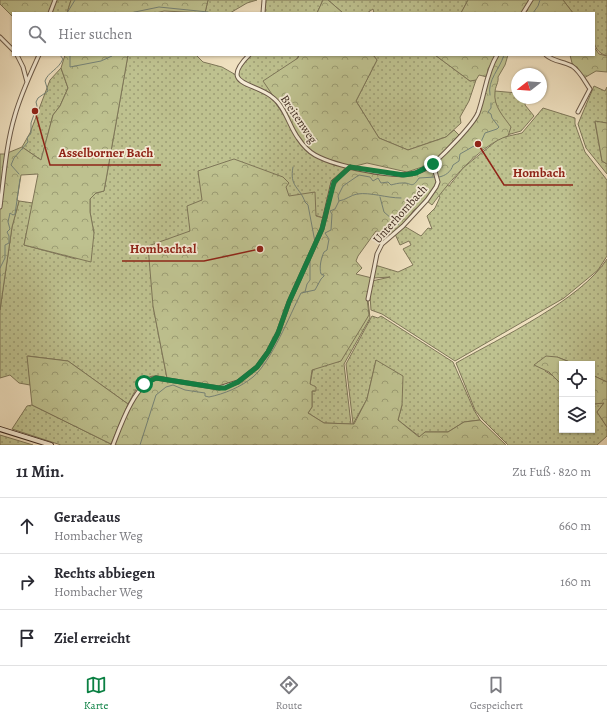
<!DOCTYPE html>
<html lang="de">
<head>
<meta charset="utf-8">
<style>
	:root { --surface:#fff; --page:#f2f2f3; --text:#2b2b33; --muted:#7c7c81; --line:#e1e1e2; --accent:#0b8043 }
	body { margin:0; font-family:Alegreya,serif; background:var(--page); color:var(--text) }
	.controls { position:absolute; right:12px; bottom:12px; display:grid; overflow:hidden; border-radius:0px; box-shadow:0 1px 3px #0004 }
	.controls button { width:36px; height:36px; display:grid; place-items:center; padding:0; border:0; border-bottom:1px solid var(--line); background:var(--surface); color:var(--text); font:20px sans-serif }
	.compass { position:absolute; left:511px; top:68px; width:36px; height:36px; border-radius:50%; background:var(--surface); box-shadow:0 1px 3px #0004; rotate:253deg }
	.stop { position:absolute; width:12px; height:12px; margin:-9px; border:3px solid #0b8043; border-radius:50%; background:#fff }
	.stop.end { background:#0b8043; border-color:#fff; box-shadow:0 1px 4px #0008 }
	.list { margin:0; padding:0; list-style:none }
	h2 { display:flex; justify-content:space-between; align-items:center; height:52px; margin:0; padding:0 16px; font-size:17px }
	h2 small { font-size:13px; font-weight:400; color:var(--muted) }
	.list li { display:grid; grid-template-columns:26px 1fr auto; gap:12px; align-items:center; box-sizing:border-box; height:56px; padding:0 16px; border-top:1px solid var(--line) }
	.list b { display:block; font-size:15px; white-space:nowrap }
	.list p { margin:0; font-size:13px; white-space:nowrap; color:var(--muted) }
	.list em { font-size:13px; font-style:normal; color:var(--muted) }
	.icon { flex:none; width:22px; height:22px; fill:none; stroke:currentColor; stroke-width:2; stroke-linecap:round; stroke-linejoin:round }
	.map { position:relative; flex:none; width:607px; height:445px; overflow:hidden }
	.search { position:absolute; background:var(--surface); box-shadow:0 1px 3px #0004; left:12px; right:12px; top:12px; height:44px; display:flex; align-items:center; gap:10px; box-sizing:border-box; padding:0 14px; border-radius:0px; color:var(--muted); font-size:15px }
	.sheet { height:220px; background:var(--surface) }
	nav { display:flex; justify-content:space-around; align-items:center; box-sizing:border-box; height:56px; border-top:1px solid var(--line); background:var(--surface); font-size:11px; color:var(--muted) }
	nav a { display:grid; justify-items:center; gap:2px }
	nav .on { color:var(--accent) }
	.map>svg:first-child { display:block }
	.grass { fill:url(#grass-dots); stroke:#7e7658 }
	.forest { fill:url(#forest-crowns); stroke:#7e7658 }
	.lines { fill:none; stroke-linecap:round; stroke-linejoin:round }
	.stream { stroke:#768377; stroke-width:1 }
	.street-casing { stroke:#6b5948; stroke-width:5 }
	.secondary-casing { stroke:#3f2c21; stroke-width:6 }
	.street { stroke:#f5ebd5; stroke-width:3 }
	.secondary { stroke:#f5ebd5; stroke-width:4 }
	.route { stroke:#0b8043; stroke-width:5 }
	.labels { text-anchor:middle; stroke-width:3.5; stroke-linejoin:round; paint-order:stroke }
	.street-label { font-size:12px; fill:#3f2c21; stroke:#f5ebd5 }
	.leader { fill:none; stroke:#8f2418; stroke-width:1.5 }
	.callout-dot { fill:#8f2418; stroke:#f5ebd5; stroke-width:1.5 }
	.callout-label { font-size:13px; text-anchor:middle; font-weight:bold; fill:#8f2418; stroke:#f5ebd5; stroke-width:3.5; stroke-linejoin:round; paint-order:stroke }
</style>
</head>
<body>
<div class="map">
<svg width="607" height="445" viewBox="0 0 607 445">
	<defs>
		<pattern id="grass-dots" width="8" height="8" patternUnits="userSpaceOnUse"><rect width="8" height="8" fill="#bec18f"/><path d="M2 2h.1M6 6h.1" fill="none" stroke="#9c9d74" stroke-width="1.8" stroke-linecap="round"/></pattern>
		<pattern id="forest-crowns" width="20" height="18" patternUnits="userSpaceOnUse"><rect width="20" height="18" fill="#bec18f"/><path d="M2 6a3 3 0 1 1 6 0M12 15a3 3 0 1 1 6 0" fill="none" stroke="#9c9d74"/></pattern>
	</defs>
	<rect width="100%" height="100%" fill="#efe0bf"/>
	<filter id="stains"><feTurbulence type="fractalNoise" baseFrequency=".005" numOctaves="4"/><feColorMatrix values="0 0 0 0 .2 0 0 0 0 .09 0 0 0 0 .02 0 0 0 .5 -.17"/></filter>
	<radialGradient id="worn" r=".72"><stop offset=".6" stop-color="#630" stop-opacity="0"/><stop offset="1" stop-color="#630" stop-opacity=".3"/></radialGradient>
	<path class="grass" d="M56 0H71L67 13H51Z
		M208 0H257L247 3 230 13H205Z
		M264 0H323L317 13H263Z
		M328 0H468L461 13H374L373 9 367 13H343Z
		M563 0H607V56C588 50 594 30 594 13H573Z
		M128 55H196L203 62 222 67 236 75 250 87 272 98 309 152 350 168 332 180 323 218 315 215 289 196 202 200 190 231 153 306 167 378C143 370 138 386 128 404L68 361 28 356 30 385 19 383 10 375 0 378V310L12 227 19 201 33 203 24 245 76 259 94 233 90 212V199L96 193 104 191Z
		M249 55H299L273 96 241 80 237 75 239 65Z
		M373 55H435L470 81 476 80 469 101 460 117 461 123 446 137 408 150 379 138 356 101 377 60Z
		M61 68 68 88 60 106 53 115 41 160 22 147 30 133 50 80Z
		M594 86 605 91 607 87V123L595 122 602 161 607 164V174L586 148 578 124Z
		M495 91 517 93V98H526L525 105 534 116 521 131 476 144 468 129 475 122 482 107 488 113Z
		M543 108 575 118V124L585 152 607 180V256L598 270 564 298 455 361 382 314 371 310 370 296 372 281 390 277 374 278 373 277 375 265 398 272 413 265 403 249 411 245 409 241 400 245 395 234 404 226 421 236 428 228 432 229 427 216 435 208 440 197 435 191 440 183 449 186 463 168 500 138 522 133Z
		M607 259V382L592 375V364H575L557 357 545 371 555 377 562 385V430H592V404L604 403 597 412 607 427V436L597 445H508L482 419 475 410 456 363C500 338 581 300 607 259Z
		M368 300 370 318 344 364 351 424 324 423 308 413 312 407V391H315L310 384 315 358 364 307Z
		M372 316 378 318 381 316 453 362 474 410 480 420 464 422 448 432H425L420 437 398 420 402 405 376 360 367 399 353 424 346 364Z
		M32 405 111 444 110 445H61L12 429 27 406Z
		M0 435 33 445H0Z"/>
	<path class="forest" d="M0 0H54L49 13H13V17L0 4Z
		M71 0H208L205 13 164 11 156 13H67Z
		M323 0H328L343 13H317Z
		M468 0H563L573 13H524L528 10 526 6 522 13H461Z
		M594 47 599 54 607 56V72L596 71 584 78 572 63 570 55H594Z
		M65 55H128L104 191 96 193 90 199V212L94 233 91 262 24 245 38 174 21 175 17 200 19 201 12 227 0 310V154H5L22 147 41 160 53 115 60 106 68 88 61 68Z
		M299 55H373L377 60 356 101 379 138 408 150 446 137 454 130 459 135 441 155 425 166 407 172 367 163 352 167 322 157 310 151 298 137 286 115 263 81 298 58Z
		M435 55H496L488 69 487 77 479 75 476 80 470 81Z
		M498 55H508L505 65 498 77C499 82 495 87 495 92 493 106 504 117 511 127L508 136C481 144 448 183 432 205L427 201 414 210 401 228 391 236 376 231 358 256 356 261 362 268 356 274 372 278 367 298 369 315 341 361 312 370 310 384 316 387V391H312V407L308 413 324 423 354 424 367 399 376 360 403 376 402 405 398 420 419 437 425 432H448L464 422 480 420 506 445H114C120 429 135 387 152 381 159 379 165 381 171 382L170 379 167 378 153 306 148 246 190 231 187 206 202 200 198 171 234 159 283 177 289 183 286 187 289 196 315 192 316 216 327 219C331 198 331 180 352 169L402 177 417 174 430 168 476 121 491 70Z
		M595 121 607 123V164L602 161Z
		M27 356 68 361 128 404 111 444 32 405Z
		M546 356 557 357 575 364H562V385L549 372 534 365Z
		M592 375 607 382V427L597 412 604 403 594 404 595 407 592 404Z"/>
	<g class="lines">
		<path class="stream" d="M67 13 75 0
			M130 13 159 7 208 12
			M533 13 538 6 540 0
			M70 55V67L101 61 112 56 111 55
			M490 95C487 80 500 69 504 55
			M293 167C289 187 300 187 305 202L308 205 315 242
			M19 174 11 165 14 158 28 142 27 138 31 133V123L37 106 36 102 38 98 48 91 45 81C48 72 58 70 63 59L60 55
			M439 177C445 176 451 172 453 165L459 161 460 154 481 142 485 133 497 129 499 127 492 118 491 114 488 112 491 108V103
			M380 197 384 212 399 225
			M339 201C346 200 351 195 357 194 371 192 386 198 401 198
			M0 268 5 258V245L9 243V236L7 232 10 229 8 222 10 213 13 215 15 214 20 179
			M0 274V276
			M0 282V283
			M305 292 307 284 310 280V260
			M140 445 156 395 166 387 173 385 185 390 205 393V396L209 397C224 394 241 387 253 377 271 362 290 315 301 293L315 290 321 279 324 276V275L321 274C319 268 321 258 324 252L327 250 329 239 325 233 331 230 332 214 330 211 335 209 339 201 338 196 343 186 359 175 370 177 373 181 378 178 381 183 388 182 391 185C395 184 398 183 402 183 412 182 411 190 419 178L435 177"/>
		<g class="street-casing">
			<path id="street" d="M50 13 55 0
				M263 13 264 0
				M523 13 531 0
				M0 37 13 50
				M17 55 23 67 27 82
				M249 55C218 86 255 82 272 97 285 106 289 126 298 138 302 144 308 151 315 155 335 166 394 179 415 173 421 171 430 167 434 163 445 153 473 125 478 113 485 94 486 73 497 55
				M546 55C554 62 563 61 572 66 580 71 585 82 590 89L578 112
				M0 207C4 176 6 145 15 115 21 94 30 75 39 55
				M368 299 377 254 382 244 403 226 427 200 436 187 438 182 433 164
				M113 445C120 427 135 383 156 378L219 388 238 382 257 367 268 352 278 333 289 302 322 229 333 182 350 167"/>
		</g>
		<g class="secondary-casing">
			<path id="secondary" d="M0 429 51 445"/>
		</g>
		<use href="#street" class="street"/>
		<use href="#secondary" class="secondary"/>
	</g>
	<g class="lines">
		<path class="route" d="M144 384 156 378 219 388H225L238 382 257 367 268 352 278 333 289 302 322 229 334 182 350 167 404 175 416 173 433 164"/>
	</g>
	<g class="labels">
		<g class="street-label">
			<text transform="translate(299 119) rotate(56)" y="4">Breitenweg</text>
			<text transform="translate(400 214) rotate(-48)" y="4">Unterhombach</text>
		</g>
	</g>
	<path class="leader" d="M35 111L50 165H161M478 144L504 185H573M260 249L204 261H122"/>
	<g class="callout-dot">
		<circle cx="35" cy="111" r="4"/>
		<circle cx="478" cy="144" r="4"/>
		<circle cx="260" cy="249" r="4"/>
	</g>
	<g class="callout-label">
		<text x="106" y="157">Asselborner Bach</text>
		<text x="539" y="177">Hombach</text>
		<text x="163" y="253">Hombachtal</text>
	</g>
	<rect width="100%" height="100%" filter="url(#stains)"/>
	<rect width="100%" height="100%" fill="url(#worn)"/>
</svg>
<div class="controls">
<button><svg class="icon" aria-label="locate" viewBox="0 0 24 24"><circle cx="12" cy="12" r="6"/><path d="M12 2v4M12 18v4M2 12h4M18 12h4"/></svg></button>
<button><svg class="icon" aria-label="layers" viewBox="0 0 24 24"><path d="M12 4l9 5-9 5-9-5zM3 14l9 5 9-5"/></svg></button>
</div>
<svg class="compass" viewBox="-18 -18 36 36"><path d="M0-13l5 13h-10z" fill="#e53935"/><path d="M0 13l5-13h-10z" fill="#7c7c81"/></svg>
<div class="stop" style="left:144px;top:384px"></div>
<div class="stop end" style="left:433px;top:164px"></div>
<div class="search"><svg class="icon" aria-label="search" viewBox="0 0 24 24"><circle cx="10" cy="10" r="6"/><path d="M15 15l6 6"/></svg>Hier suchen</div>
</div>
<section class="sheet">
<h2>11 Min.<small>Zu Fuß · 820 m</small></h2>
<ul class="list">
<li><svg class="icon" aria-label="ahead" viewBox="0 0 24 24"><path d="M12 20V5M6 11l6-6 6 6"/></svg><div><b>Geradeaus</b><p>Hombacher Weg</p></div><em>660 m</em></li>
<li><svg class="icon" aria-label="right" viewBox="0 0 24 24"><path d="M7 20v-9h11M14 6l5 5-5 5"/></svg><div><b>Rechts abbiegen</b><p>Hombacher Weg</p></div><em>160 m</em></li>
<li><svg class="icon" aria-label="arrive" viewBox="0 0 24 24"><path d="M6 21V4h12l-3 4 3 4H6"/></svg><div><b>Ziel erreicht</b></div></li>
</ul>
</section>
<nav>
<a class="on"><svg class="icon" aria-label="map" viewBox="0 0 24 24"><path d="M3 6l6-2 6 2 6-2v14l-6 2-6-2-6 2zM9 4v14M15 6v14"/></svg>Karte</a>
<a><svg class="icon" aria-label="directions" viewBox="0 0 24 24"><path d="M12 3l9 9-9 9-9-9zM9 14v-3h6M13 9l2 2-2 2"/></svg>Route</a>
<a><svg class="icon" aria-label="saved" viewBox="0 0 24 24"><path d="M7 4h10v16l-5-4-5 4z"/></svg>Gespeichert</a>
</nav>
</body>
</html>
